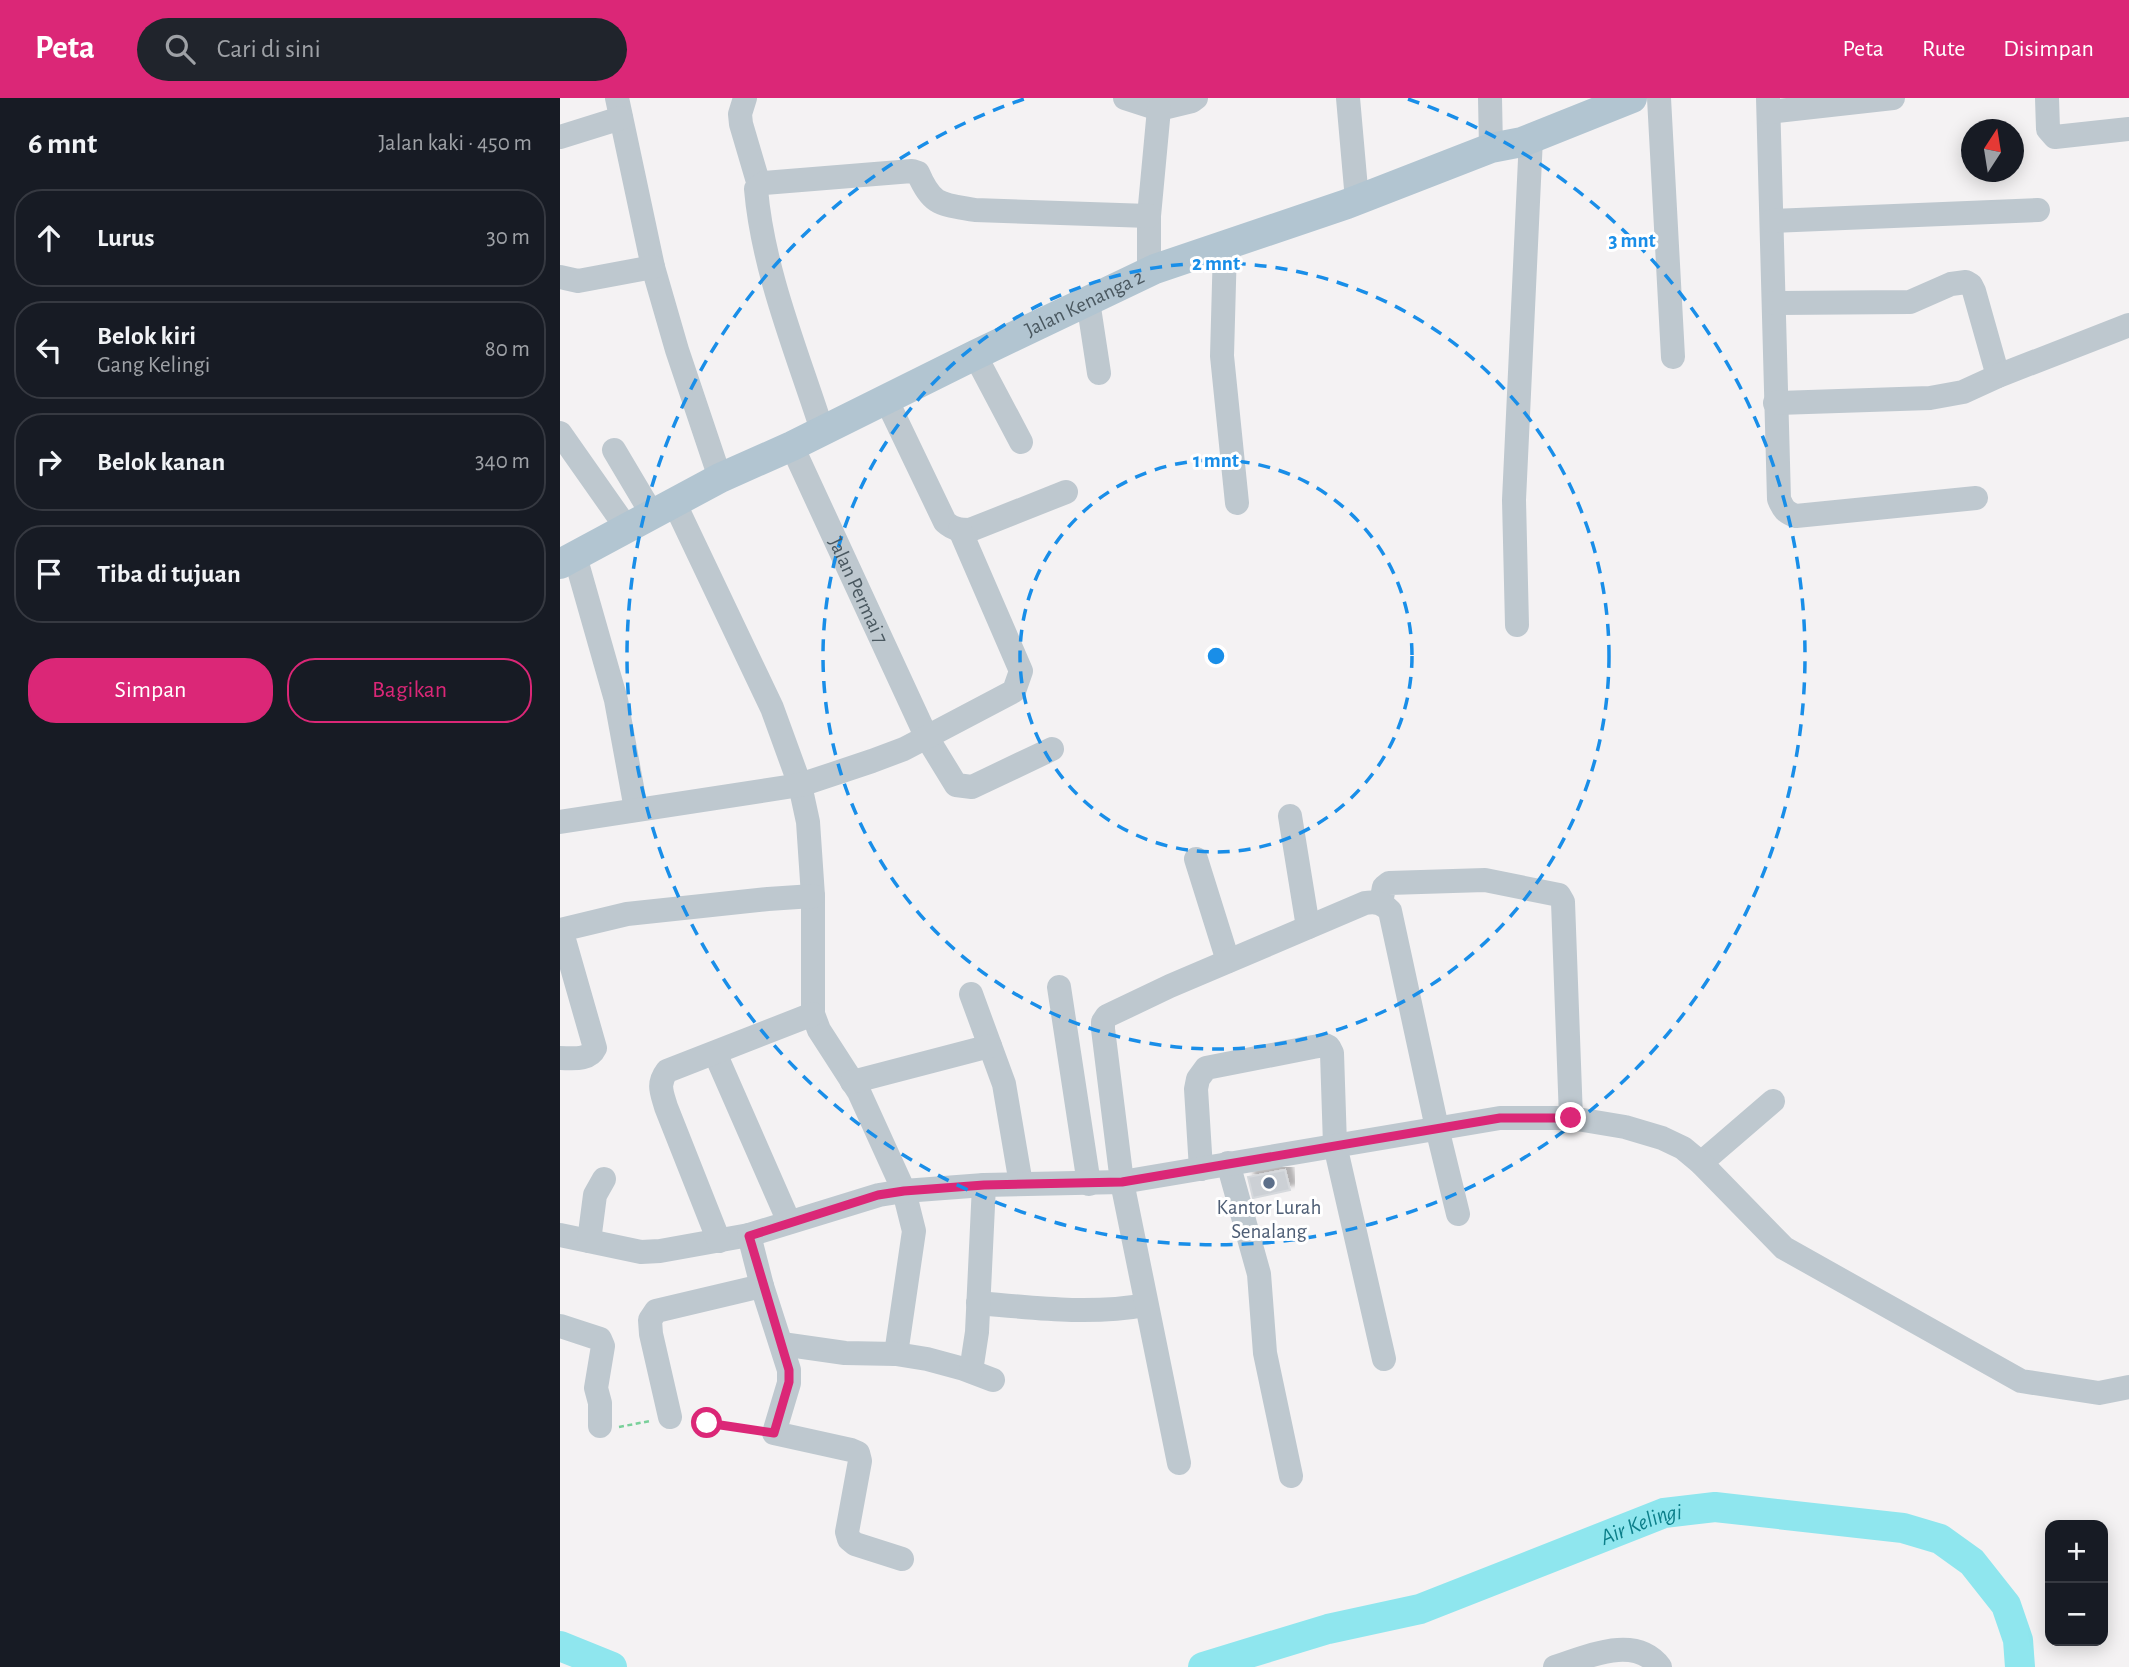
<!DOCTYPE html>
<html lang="id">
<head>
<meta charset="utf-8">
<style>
	:root { --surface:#171b24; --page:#20242c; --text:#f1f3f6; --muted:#9ea1a6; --line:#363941; --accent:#db2777 }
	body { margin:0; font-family:"Alegreya Sans",sans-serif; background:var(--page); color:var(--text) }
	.controls { position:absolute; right:21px; bottom:21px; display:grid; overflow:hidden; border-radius:14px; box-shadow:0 4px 18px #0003 }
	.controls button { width:63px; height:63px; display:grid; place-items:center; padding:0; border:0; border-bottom:2px solid var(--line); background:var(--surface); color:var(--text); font:35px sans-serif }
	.compass { position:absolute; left:1401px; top:21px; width:63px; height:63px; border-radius:50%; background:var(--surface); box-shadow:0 4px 18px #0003; rotate:12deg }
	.stop { position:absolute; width:21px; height:21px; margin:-16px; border:5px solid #db2777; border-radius:50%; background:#fff }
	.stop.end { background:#db2777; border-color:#fff; box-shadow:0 2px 7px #0008 }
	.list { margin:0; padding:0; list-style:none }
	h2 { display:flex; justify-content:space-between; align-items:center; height:91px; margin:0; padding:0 28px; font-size:30px }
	h2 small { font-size:23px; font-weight:400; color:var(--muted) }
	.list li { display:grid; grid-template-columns:46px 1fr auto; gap:21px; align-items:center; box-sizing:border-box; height:98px; margin:0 14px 14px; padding:0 14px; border:2px solid var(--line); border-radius:28px }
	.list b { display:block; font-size:26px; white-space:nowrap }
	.list p { margin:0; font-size:23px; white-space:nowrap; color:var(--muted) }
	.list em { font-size:23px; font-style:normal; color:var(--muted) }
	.actions { display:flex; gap:14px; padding:21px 28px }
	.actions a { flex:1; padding:16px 0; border:2px solid var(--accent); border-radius:28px; text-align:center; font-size:24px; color:var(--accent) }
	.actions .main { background:var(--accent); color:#fff }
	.icon { flex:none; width:38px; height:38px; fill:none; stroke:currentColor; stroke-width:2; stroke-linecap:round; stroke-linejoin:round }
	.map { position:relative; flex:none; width:1569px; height:1569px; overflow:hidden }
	header { display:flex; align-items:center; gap:42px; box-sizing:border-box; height:98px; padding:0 35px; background:var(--accent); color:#fff }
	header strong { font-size:33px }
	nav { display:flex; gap:38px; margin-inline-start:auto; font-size:24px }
	.search { width:490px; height:63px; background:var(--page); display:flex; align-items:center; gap:18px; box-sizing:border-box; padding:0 24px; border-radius:38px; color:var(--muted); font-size:26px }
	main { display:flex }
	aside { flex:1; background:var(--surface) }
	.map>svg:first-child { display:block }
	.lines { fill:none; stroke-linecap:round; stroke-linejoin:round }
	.river { stroke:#8fe6ee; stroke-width:30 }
	.building { fill:#ccd0d5; stroke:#d6d9dd; stroke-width:2; filter:url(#shadow) }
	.path { stroke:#79d09a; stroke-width:2.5; stroke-dasharray:5 3.5; stroke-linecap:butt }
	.minor { stroke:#bec8cf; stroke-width:24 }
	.major { stroke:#b2c5d1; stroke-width:30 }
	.route { stroke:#db2777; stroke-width:9 }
	.ring { fill:none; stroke:#198ee8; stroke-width:3.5; stroke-dasharray:12 9 }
	.service-dot { fill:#5c6f8a; stroke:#fff; stroke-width:2.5 }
	.labels { text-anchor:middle; stroke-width:6; stroke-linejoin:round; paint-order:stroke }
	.street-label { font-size:21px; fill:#4a5860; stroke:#fff }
	.service-label { font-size:21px; fill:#4e5e75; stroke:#fff }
	.water-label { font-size:23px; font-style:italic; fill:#0c7f8a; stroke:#fff }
	.centre { fill:#198ee8; stroke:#fff; stroke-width:3.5 }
	.ring-label { font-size:21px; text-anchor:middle; font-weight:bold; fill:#198ee8; stroke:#fff; stroke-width:6; stroke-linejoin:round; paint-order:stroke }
</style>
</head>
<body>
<header>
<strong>Peta</strong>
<div class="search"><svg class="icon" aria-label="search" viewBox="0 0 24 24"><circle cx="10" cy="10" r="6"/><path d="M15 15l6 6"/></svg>Cari di sini</div>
<nav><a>Peta</a><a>Rute</a><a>Disimpan</a></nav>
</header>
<main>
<aside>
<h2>6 mnt<small>Jalan kaki · 450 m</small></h2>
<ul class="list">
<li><svg class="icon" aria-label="ahead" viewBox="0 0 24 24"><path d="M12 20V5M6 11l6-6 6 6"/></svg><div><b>Lurus</b></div><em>30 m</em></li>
<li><svg class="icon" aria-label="left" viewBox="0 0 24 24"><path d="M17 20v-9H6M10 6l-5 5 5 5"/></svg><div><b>Belok kiri</b><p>Gang Kelingi</p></div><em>80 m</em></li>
<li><svg class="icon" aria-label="right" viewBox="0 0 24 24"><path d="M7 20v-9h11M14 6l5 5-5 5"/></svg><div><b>Belok kanan</b></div><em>340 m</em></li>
<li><svg class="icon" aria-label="arrive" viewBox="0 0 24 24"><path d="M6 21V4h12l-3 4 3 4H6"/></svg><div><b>Tiba di tujuan</b></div></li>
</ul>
<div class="actions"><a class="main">Simpan</a><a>Bagikan</a></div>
</aside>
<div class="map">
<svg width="1569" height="1569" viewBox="0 0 1569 1569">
	<defs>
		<filter id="shadow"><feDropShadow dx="6" dy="-6" stdDeviation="2" flood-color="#0004"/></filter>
	</defs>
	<rect width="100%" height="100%" fill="#f4f2f3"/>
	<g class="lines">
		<g class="river">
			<path d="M0 1548 52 1569"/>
			<path id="s1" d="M643 1569 768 1531 860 1511 1104 1415 1155 1409 1343 1430 1380 1441 1412 1464 1446 1507 1458 1542 1460 1569"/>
		</g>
	</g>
	<path class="building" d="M725 1072 730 1092 693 1100 688 1079Z"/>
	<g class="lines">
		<path class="path" d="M131 1323 194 1332
			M59 1329 90 1323"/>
		<g class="minor">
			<path d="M57 0 93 169 117 252 160 380"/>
			<path d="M185 0 180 16 181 26 199 87"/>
			<path d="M565 0 599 11 632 3 636 0"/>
			<path d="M788 0 797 102"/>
			<path d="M930 0 931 50"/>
			<path d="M1099 0 1113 259"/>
			<path d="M1208 0 1219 401C1223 411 1226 415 1236 418L1416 400"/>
			<path d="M1487 0 1488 31 1495 39 1569 31"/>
			<path d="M1209 14 1333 0"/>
			<path d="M0 39 61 20"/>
			<path d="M1212 123 1478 112"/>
			<path d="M665 149 662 258 677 405"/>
			<path d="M589 174V118L599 11"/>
			<path d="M0 179 18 183 93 169"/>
			<path d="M528 203 539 275"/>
			<path d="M1214 205 1350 204 1391 186 1406 184 1411 187 1414 193 1438 278"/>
			<path d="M415 257 461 344"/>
			<path d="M326 301 385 424C393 431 399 432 410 432L506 394"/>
			<path d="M1215 305 1370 300 1403 294 1438 278 1569 227"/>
			<path d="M262 332C237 254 203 173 196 91L204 85 352 73 358 75C372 108 381 106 415 112L589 118"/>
			<path d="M0 335 66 429"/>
			<path id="s2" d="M232 348 366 638 396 687 412 689 492 651"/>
			<path d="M54 352 92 416"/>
			<path d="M114 404 212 610 240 687 248 724 253 798V916L259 932 299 994 344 1093 354 1133 336 1256"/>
			<path d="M15 458 56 602 76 711"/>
			<path d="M957 527 954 402 971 40"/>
			<path d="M730 718 748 829"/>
			<path d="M0 724 240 687 312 663 344 651 454 593 461 573 400 432"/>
			<path d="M636 761 668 863"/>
			<path d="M821 805 824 789 829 785 925 782 999 797 1003 804 1011 1020"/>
			<path d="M0 832 67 816 208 801 253 798"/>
			<path d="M0 835 5 845 35 950C29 963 12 960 0 960"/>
			<path d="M499 889 529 1086"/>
			<path d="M411 896 444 986 461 1086"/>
			<path d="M155 955 229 1124"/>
			<path d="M292 984 430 948"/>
			<path d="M668 1065 699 1176 705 1255 731 1378"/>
			<path d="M1141 1065 1213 1003"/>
			<path d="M641 1071 636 991 638 981 646 970 753 949 765 947 769 949 772 955 775 1047 824 1261"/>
			<path d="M0 1137 81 1154 100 1153 189 1137 319 1097 344 1093 424 1087 562 1084 940 1020H1011L1065 1029 1102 1040 1123 1050 1141 1065 1224 1150 1461 1283 1539 1295 1569 1289"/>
			<path d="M189 1137 202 1188 229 1272V1285L214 1335 291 1352 298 1355 300 1363 287 1434 289 1441 295 1446 342 1461"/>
			<path d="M29 1143 35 1097 44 1081"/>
			<path d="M159 1143 106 1009C102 995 97 986 107 973L253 916"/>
			<path d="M418 1205C475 1210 530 1217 586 1207"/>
			<path d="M0 1228 40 1241 43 1248 36 1290 40 1305V1328"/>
			<path d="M222 1246 285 1255 336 1256 367 1261 404 1271 433 1282"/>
			<path d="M411 1273 417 1234 424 1087"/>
			<path d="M110 1319 91 1236 90 1222 96 1213 202 1188"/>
			<path d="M619 1365 562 1084 543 931V924L547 918 610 888 805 805C816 803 823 805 830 813L877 1030 898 1116"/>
			<path d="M995 1569C1027 1559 1075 1536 1100 1569"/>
		</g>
		<path class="major" id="s3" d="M0 466 160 380 232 348 415 257 595 171 787 106 931 50 962 44 1072 0"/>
	</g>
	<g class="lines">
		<path class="route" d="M147 1325 214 1335 229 1284V1272L189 1138 318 1097 344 1093 424 1087 562 1084 940 1020H1011"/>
	</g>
	<g class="ring">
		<circle cx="656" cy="558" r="196"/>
		<circle cx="656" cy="558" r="393"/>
		<path d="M848 1A589 589 0 1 1 464 1"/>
	</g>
	<circle class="service-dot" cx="709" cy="1085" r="7"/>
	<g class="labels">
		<g class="street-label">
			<text dy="7" stroke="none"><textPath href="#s3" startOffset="586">Jalan Kenanga 2</textPath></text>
			<text dy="7" stroke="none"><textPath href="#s2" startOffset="159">Jalan Permai 7</textPath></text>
		</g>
		<g class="service-label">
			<text x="709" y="1116">Kantor Lurah<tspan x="709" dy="24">Senalang</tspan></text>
		</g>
		<g class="water-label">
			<text dy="8" stroke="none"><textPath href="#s1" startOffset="462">Air Kelingi</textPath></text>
		</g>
	</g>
	<circle cx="656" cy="558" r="10" class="centre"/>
	<g class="ring-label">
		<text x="1072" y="149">3 mnt</text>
		<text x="656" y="172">2 mnt</text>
		<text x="656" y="369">1 mnt</text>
	</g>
</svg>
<div class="controls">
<button>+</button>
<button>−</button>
</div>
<svg class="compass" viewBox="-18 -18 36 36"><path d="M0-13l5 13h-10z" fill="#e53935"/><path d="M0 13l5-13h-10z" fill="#9ea1a6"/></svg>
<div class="stop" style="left:147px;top:1325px"></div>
<div class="stop end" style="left:1011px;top:1020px"></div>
</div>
</main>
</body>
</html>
